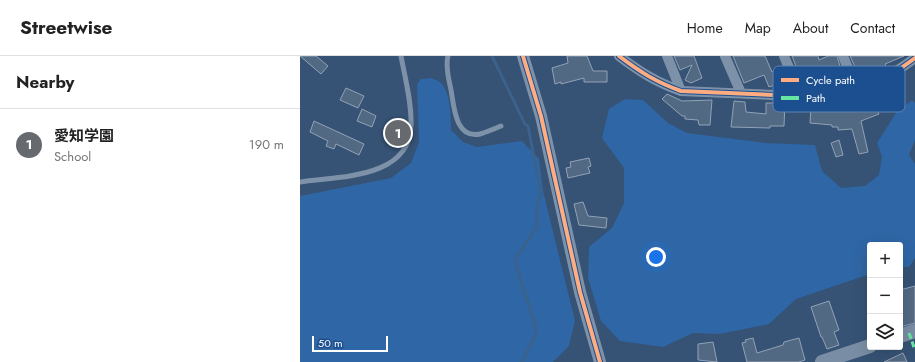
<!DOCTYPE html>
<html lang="en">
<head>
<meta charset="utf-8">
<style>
	:root { --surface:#fff; --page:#f6f6f6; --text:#222; --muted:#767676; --line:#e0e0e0; --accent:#666a6f }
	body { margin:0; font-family:Jost,"Noto Sans JP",sans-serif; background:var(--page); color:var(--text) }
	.controls { position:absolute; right:12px; bottom:12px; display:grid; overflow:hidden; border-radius:4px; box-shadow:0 4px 16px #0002 }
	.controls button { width:36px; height:36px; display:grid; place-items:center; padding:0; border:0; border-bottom:1px solid var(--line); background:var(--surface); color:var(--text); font:20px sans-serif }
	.scale { position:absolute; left:12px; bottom:10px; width:76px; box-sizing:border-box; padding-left:4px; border:2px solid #fff; border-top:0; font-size:11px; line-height:14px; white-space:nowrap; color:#fff; -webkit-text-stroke:3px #1b4f8f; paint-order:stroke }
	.you { position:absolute; left:356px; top:201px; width:14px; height:14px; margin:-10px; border:3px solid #fff; border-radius:50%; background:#1a73e8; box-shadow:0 0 0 6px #1a73e833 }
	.badge { display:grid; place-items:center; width:26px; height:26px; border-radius:50%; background:var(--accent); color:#fff; font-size:13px; font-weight:700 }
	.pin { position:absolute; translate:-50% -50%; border:2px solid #fff; box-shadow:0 1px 4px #0006 }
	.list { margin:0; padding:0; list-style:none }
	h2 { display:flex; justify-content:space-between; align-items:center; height:52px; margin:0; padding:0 16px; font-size:17px }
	h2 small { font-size:13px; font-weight:400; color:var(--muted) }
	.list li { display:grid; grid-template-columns:26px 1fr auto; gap:12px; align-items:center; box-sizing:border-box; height:72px; padding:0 16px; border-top:1px solid var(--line) }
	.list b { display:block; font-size:15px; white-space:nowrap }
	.list p { margin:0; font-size:13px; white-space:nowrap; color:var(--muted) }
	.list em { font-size:13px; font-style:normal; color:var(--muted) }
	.icon { flex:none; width:22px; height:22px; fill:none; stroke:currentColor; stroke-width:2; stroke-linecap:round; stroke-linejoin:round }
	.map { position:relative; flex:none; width:615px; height:306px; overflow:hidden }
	header { display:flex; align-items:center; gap:24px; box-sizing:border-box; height:56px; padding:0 20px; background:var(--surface); border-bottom:1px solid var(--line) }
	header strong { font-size:19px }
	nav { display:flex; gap:22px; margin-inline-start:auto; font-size:14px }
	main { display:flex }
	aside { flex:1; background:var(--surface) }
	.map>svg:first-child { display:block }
	.green { fill:#2f66a5 }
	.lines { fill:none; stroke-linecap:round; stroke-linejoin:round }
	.stream { stroke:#3b618d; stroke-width:3 }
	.building { fill:#526984; stroke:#92a2b6 }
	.service { stroke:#7d92a8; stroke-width:5 }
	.minor { stroke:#7d92a8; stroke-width:10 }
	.tertiary { stroke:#7d92a8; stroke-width:12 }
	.secondary { stroke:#798da4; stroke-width:14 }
	.quiet { stroke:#66e7a1; stroke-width:3; stroke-dasharray:6 3; stroke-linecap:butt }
	.cycleway-casing { stroke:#1b4f8f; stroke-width:6 }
	.cycleway { stroke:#ffac80; stroke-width:4 }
	.key { fill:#1b4f8f; stroke:#5f84b1; stroke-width:1 }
	.key-label { font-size:11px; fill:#fff }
</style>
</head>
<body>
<header>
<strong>Streetwise</strong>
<nav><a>Home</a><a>Map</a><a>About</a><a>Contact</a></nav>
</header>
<main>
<aside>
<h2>Nearby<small></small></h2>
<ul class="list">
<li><span class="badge">1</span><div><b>愛知学園</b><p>School</p></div><em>190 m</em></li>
</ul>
</aside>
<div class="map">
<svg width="615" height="306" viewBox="0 0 615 306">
	<rect width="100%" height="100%" fill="#365274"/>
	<path class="green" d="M131 22C133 23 138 24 140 26 151 36 151 60 151 74L163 86 177 91 222 85 239 103 243 135 275 265 269 290 253 306H0V140L91 122 111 107 119 86 117 28 121 23Z
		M325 43 343 44 368 67 387 77 465 87 515 89 522 115 541 132 565 130 579 119 582 101 577 87 596 57 612 44 615 47V84L609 99 615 108V202L609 211H600V189H570V218L496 243 469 268 420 278 393 277 363 291 320 285 301 265 288 222 289 191 312 172 324 147V112L302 82 309 53Z"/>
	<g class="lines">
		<path class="stream" d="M192 0 225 68 228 70 241 138 237 151V170L216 202V210L236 271 235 279 222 306"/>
	</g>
	<path class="building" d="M0 0H16L28 10 21 18Z
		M267 0H287L293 15H307V26H284V22L261 28V26L255 28 252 12 268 7Z
		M374 0H394L402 22 391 27 385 24 392 9 380 14Z
		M433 0H465L472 16 478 14 483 26 469 31 464 19 444 27Z
		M492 0H518L519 4 528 0H537L540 10 536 11 540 20 505 33Z
		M550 0H604L585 8 586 11 583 12 584 15 561 24Z
		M46 32 64 40 58 52 40 44Z
		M591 32 601 43 597 47 577 54 579 58 561 65 568 96 559 98 552 73 538 74V71H532V69L510 67 511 51 525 52V54L552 53V45L570 42 569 40 579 36 581 42Z
		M367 38 382 45 412 44 410 69H399L398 64 385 63V60H382L362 43Z
		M434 45 445 46 446 56 466 58V47H485L484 70H470V72L431 71Z
		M62 53 76 60 72 71 57 65Z
		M14 65 64 88 59 99 36 88 34 93 26 90 28 85 10 76Z
		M539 84 543 99 536 101 531 87Z
		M289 102 291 110 288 111 290 117 268 122 266 112 271 111 270 106Z
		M283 146 288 160 307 162 306 172 279 169 274 148Z
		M615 230V267L600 271V234Z
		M529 245 539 274 534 276 539 289 527 293 522 281H521L511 251Z
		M453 282 457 297 483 289 484 286 499 282 505 304 499 306H447L442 287 446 286 445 284Z
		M413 286 417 306 398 304V288Z
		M603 297 607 306H584Z"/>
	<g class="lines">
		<path class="service" d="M148 0C145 10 149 24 151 34 154 50 155 83 180 78 187 76 194 73 201 70
			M0 126C39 120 109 123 111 70 112 47 105 22 101 0"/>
		<path class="minor" d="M319 0C340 16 356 26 381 35L520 41C557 38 586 24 615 2
			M367 0 381 35
			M425 0 441 37
			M484 0 501 40
			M543 0 557 34"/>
		<path class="tertiary" d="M223 0 241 60 280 236 300 306"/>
		<path class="secondary" d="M600 280 615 275
			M522 306 570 290"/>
		<path class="quiet" d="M609 277 615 294"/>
		<g class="cycleway-casing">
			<path id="cycleway" d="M223 0 241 60 280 236 300 306
				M319 0C340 16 356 26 381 35L520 41C557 38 586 24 615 2"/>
		</g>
		<use href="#cycleway" class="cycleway"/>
	</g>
	<rect x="473" y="10" width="132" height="46" rx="6" class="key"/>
	<rect x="481" y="22" width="18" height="4" fill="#ffac80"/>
	<rect x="481" y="40" width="18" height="4" fill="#66e7a1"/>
	<g class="key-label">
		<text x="506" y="28">Cycle path</text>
		<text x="506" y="46">Path</text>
	</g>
</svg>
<div class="controls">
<button>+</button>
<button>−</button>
<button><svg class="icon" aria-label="layers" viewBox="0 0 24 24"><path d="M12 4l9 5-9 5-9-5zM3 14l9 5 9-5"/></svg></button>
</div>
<div class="scale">50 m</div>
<div class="you"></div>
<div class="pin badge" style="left:98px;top:77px">1</div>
</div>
</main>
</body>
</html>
